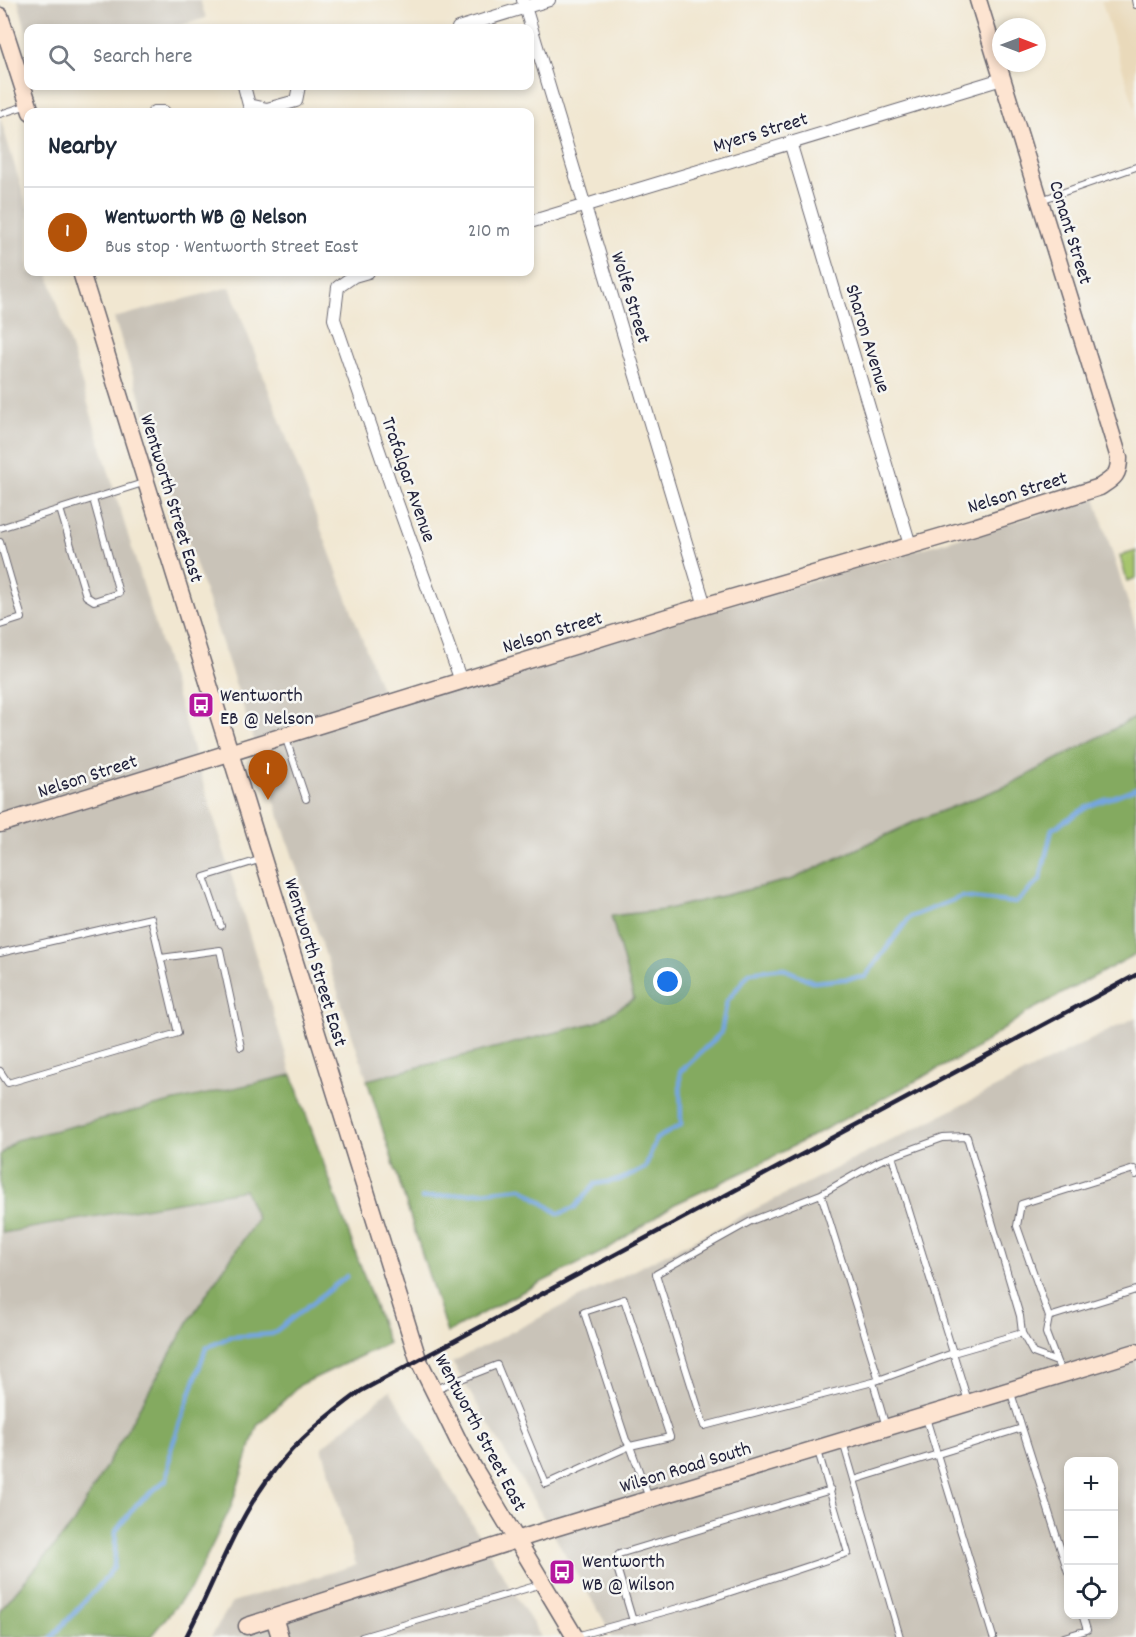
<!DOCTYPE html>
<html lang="en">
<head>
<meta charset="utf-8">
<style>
	:root { --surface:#fff; --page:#f6f6f7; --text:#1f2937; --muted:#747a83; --line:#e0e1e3; --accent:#b45309 }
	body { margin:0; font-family:Dekko,sans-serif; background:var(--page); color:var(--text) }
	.controls { position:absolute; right:18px; bottom:18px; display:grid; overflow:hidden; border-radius:12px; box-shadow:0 3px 9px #0003 }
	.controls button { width:54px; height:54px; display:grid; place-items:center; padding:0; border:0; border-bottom:2px solid var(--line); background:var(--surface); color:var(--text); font:30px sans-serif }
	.compass { position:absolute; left:992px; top:18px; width:54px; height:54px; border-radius:50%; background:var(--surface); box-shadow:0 3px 9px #0003; rotate:90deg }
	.you { position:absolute; left:668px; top:982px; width:21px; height:21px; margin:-15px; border:4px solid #fff; border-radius:50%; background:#1a73e8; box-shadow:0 0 0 9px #1a73e833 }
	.badge { display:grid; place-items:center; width:39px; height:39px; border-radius:50%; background:var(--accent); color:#fff; font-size:20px; font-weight:700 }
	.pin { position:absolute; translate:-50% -50px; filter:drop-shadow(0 2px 3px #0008) }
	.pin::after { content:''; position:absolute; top:32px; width:21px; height:18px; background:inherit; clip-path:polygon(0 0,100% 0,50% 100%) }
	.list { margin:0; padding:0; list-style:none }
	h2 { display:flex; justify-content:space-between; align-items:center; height:78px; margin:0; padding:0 24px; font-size:26px }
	h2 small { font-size:20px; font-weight:400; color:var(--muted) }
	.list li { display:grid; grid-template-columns:39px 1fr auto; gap:18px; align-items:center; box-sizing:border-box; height:90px; padding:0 24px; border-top:2px solid var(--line) }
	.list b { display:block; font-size:22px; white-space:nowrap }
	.list p { margin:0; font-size:20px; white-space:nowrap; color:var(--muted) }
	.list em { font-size:20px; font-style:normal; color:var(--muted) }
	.icon { flex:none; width:33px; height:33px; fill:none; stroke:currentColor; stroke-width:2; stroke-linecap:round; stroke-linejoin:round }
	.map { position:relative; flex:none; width:1136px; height:1637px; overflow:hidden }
	.search { position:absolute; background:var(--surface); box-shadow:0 3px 9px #0003; left:24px; top:24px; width:510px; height:66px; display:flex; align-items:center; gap:15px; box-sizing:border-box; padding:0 21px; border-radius:12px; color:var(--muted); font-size:22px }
	.panel { position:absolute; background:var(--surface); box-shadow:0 3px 9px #0003; left:24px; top:108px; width:510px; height:168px; border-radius:12px }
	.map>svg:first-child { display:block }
	.built { fill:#e9d9ba }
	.industrial { fill:#c9c3b8; fill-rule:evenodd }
	.green { fill:#a6c56c; stroke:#647454; stroke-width:1.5 }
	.forest { fill:#84aa60; stroke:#53664e; stroke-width:1.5 }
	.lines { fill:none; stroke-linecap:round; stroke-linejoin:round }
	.stream { stroke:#75a6df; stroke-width:4.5 }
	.lane-casing { stroke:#6a6770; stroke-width:8 }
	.street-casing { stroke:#6a6770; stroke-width:14 }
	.secondary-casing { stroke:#6a6770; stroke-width:19 }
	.lane { stroke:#fff; stroke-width:6 }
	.street { stroke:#fff; stroke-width:12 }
	.secondary { stroke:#fde4d1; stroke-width:16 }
	.rail { stroke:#22223b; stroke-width:4.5 }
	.labels { text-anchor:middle; stroke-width:5; stroke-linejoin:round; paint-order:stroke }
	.street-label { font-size:20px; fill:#22223b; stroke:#f6f6f2 }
	.poi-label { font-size:20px; fill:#22223b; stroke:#f6f6f2; text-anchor:start }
</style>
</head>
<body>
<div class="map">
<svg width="1136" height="1637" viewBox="0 0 1136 1637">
	<rect width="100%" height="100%" fill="#f6f6f2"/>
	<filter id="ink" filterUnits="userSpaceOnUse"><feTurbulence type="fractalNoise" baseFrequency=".0167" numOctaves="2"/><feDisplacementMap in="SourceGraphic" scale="12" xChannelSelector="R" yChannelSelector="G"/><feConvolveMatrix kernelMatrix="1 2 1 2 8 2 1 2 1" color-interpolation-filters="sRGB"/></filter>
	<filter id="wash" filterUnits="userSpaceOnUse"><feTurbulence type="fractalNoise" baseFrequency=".008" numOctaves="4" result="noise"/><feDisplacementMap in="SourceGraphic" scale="24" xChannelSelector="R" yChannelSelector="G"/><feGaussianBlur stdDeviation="1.35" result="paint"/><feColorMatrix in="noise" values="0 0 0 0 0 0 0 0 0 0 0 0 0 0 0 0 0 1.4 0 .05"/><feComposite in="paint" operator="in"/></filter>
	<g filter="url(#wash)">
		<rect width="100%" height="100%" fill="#f1e7d1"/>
		<path class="built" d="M1101 0H1136V112Z"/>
		<path class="industrial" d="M18 0H200L206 18 172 28H28V38Z
			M0 117 28 210V272H48L292 1075 196 1095 16 1140 0 1155Z
			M230 287 387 705 1095 498 1136 628V717L1009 785 916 821 793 879 663 910 612 916 634 999 597 1022 367 1080 114 318Z
			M1136 1017V1637H611L605 1622 452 1362ZM1068 1462H1114V1614H1068Z
			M245 1190 254 1204 257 1219 190 1319 73 1524 0 1610V1222L3 1233Z
			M390 1390 541 1637H211L232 1602 356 1565 322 1447Z"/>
		<path class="green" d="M1136 551V578L1127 581 1120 556Z"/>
		<path class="forest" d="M1136 717V954L1028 1012 972 1051 752 1168 675 1204 606 1250 506 1300 447 1333 367 1080 597 1022 634 999 611 916 663 910 793 879 916 821 1009 785Z
			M292 1075 388 1343 300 1385 257 1426 231 1507 191 1588 150 1637H0V1610L73 1524 190 1319 257 1219 245 1190 3 1233 0 1222V1155L16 1140 175 1101Z"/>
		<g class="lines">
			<path class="stream" d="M422 1198 522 1188 559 1214 574 1208 595 1184 619 1180 645 1168 656 1139 681 1125 680 1072 721 1033 727 1001 750 972 782 968 814 982 865 977 910 917 961 897 1016 903 1040 880 1052 829 1087 807 1136 788
				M52 1637 106 1578 114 1566 116 1531 136 1505 167 1479 171 1449 206 1348 230 1337 272 1334 347 1276"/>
		</g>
	</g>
	<g filter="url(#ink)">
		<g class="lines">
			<g class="lane-casing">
				<path id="lane" d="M1135 0 1136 5
					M0 114 28 105
					M1041 200 1136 167
					M60 509 86 596 94 601 119 593 93 499
					M0 528 143 483
					M0 542 22 618 0 625
					M285 736 306 799
					M221 926 204 877 262 859
					M0 953 151 918 178 1033 8 1083 0 1071
					M161 958 220 950 241 1047
					M892 1156 968 1401
					M821 1194 751 1221 656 1274 704 1426 873 1382
					M1049 1317 1017 1226 1021 1204 1134 1169 1136 1175
					M1057 1362 1046 1333 1049 1317 1136 1290
					M879 1380 821 1194 879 1161 943 1138 967 1137 1020 1316 1022 1333
					M433 1390 497 1365 546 1484 630 1446 670 1437 624 1299 584 1312 626 1440 630 1446 649 1498
					M1010 1390 1068 1572
					M926 1418 993 1637
					M886 1427 873 1382 953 1353 1022 1333 1033 1353 1057 1362 1062 1373
					M843 1442 900 1637
					M854 1480 1022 1428
					M633 1621 615 1561 619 1554 831 1490
					M576 1636 700 1602 848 1553 818 1451
					M362 1637 542 1584
					M1064 1637 1087 1630 1082 1614"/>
			</g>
			<g class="street-casing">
				<path id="street" d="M523 0 705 606
					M458 28 549 0
					M244 86 249 105 267 109 296 101 299 86
					M154 112H164
					M790 142 910 545
					M530 222 1002 79
					M368 272 354 276 338 287 334 319 394 494 461 681"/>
			</g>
			<g class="secondary-casing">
				<path id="secondary" d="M0 16 31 112
					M81 272 418 1359 463 1450 575 1637
					M0 824 687 611 974 527 1100 487C1113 478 1119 476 1119 458L978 0
					M274 1617 280 1637
					M247 1626 538 1533 1136 1352"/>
			</g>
			<use href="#lane" class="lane"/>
			<use href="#street" class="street"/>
			<use href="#secondary" class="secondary"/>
			<path class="rail" d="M186 1637C215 1582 235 1520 274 1471 298 1439 330 1414 361 1391L1136 975"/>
		</g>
	</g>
	<defs>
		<g id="bus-square" transform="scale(1.35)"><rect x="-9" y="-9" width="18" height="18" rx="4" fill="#b5179e" stroke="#f6f6f2"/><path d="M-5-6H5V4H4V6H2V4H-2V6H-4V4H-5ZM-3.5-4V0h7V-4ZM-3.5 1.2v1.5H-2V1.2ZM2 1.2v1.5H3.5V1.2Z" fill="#fff"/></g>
	</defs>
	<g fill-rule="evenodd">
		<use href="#bus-square" x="201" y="705"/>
		<use href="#bus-square" x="562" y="1572"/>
	</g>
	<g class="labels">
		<g class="street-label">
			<text transform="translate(760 131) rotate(-17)" y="7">Myers Street</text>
			<text transform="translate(1072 232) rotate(73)" y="7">Conant Street</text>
			<text transform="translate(632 297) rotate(73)" y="7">Wolfe Street</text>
			<text transform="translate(869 338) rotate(73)" y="7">Sharon Avenue</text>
			<text transform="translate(410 479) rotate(71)" y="7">Trafalgar Avenue</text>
			<text transform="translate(1017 491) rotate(-17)" y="7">Nelson Street</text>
			<text transform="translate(173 498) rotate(73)" y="7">Wentworth Street East</text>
			<text transform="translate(552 631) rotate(-17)" y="7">Nelson Street</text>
			<text transform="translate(87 775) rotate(-18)" y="7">Nelson Street</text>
			<text transform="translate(317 962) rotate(73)" y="7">Wentworth Street East</text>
			<text transform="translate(482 1432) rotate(62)" y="7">Wentworth Street East</text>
			<text transform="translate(685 1466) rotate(-17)" y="7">Wilson Road South</text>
		</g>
		<g class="poi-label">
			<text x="220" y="701">Wentworth<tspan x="220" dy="23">EB @ Nelson</tspan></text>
			<text x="582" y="1567">Wentworth<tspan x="582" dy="23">WB @ Wilson</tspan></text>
		</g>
	</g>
</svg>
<div class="controls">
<button>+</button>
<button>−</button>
<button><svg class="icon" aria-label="locate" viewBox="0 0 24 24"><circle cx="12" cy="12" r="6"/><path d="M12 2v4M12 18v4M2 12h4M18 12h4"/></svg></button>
</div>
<svg class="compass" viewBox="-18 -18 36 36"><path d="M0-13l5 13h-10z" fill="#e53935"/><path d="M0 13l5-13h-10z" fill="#747a83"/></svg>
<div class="you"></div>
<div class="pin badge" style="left:268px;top:800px">1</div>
<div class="search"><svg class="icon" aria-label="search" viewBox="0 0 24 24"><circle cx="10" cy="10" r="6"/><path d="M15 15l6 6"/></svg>Search here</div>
<section class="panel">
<h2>Nearby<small></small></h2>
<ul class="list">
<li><span class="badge">1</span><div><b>Wentworth WB @ Nelson</b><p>Bus stop · Wentworth Street East</p></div><em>210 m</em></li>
</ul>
</section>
</div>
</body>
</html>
